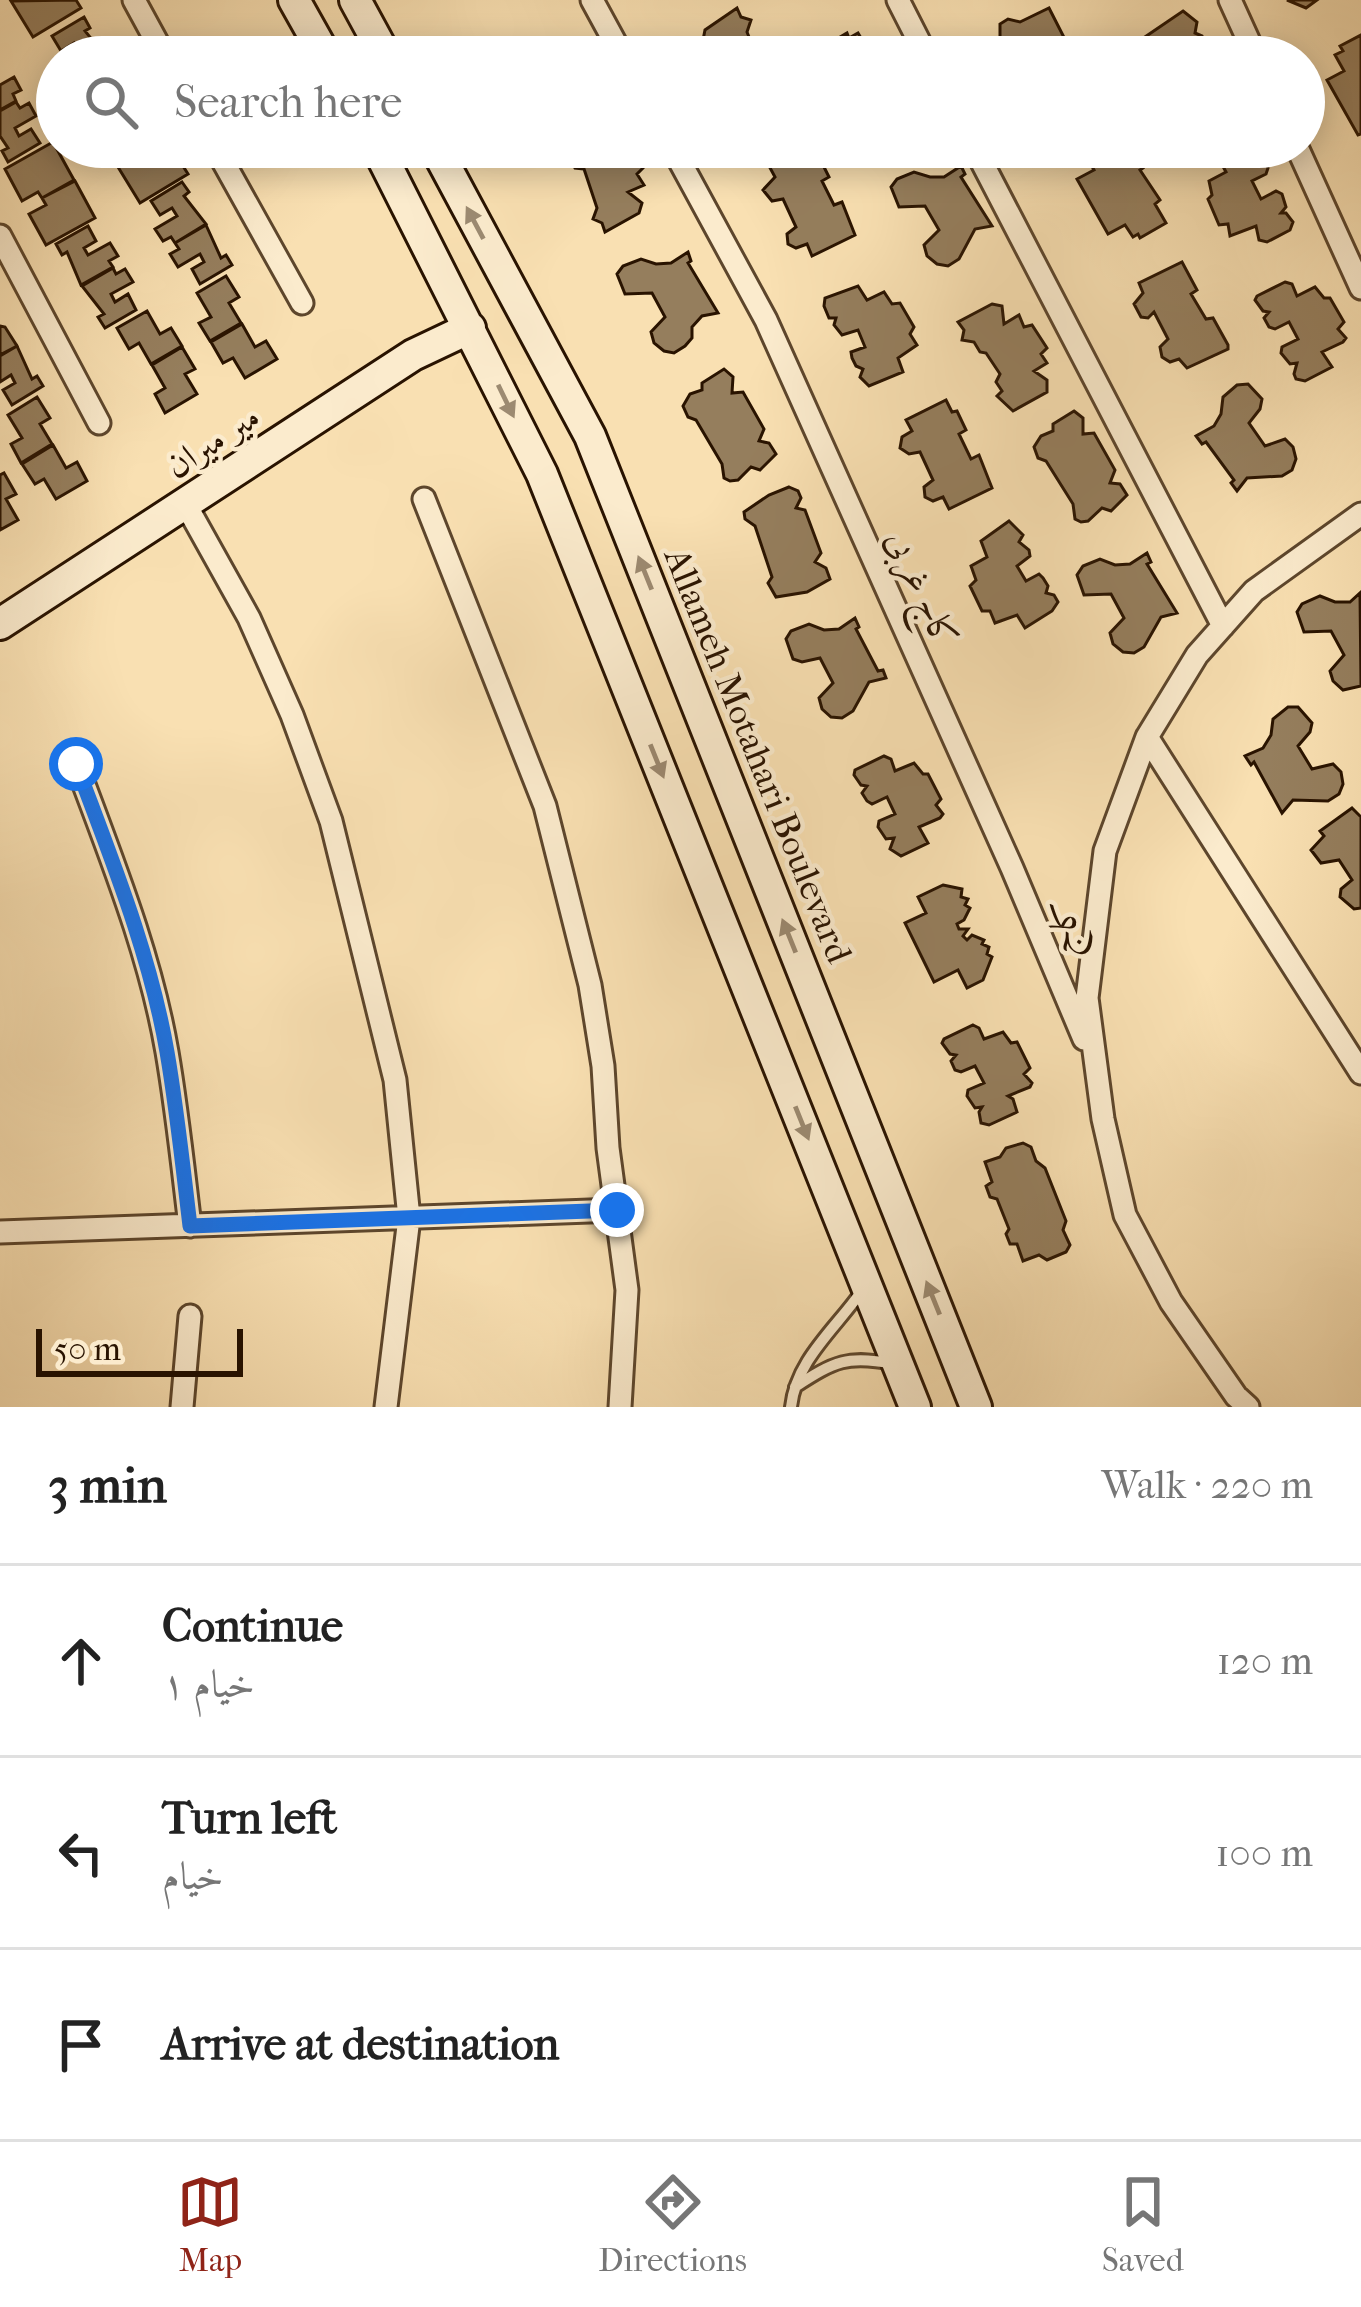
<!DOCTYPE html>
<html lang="en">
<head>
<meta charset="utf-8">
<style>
	:root { --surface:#fff; --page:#f6f6f6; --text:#222; --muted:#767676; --line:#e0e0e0; --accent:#8f2418 }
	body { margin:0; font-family:"IM FELL French Canon",Amiri,serif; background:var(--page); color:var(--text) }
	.scale { position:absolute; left:36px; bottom:30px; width:207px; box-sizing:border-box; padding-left:12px; border:6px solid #291300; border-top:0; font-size:33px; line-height:42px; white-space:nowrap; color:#291300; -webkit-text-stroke:9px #fbebcd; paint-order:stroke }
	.stop { position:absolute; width:36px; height:36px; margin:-27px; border:9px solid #1a73e8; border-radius:50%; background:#fff }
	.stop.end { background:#1a73e8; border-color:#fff; box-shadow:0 3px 12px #0008 }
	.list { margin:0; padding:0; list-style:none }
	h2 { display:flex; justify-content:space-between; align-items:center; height:156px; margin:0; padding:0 48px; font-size:51px }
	h2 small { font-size:39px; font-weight:400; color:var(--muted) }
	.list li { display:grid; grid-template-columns:78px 1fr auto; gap:36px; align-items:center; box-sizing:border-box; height:192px; padding:0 48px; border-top:3px solid var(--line) }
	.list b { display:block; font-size:45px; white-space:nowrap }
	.list p { margin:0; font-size:39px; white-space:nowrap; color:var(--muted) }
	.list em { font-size:39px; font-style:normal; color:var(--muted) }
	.icon { flex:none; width:66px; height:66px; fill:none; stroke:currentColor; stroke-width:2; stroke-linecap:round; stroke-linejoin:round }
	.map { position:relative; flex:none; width:1361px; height:1407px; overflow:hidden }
	.search { position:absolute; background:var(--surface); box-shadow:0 6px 30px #0003; left:36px; right:36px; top:36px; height:132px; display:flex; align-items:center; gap:30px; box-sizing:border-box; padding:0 42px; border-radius:66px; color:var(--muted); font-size:45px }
	.sheet { height:732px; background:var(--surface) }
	nav { display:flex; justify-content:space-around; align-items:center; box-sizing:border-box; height:168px; border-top:3px solid var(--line); background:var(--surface); font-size:33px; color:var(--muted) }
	nav a { display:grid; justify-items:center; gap:6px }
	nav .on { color:var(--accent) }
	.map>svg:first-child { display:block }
	.building { fill:#957e5d; stroke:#291300; stroke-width:3 }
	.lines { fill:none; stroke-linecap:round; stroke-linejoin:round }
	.lane-casing { stroke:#5d462c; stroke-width:16 }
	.street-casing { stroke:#5d462c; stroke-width:27 }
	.secondary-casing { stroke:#291300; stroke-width:36 }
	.lane { stroke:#fbebcd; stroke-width:10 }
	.street { stroke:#fbebcd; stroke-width:21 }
	.secondary { stroke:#fbebcd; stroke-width:30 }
	.oneway { fill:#9c8a71 }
	.route { stroke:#1a73e8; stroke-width:15 }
	.labels { text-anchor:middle; stroke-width:9; stroke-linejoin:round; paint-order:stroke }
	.street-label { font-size:36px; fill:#291300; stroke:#fbebcd }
</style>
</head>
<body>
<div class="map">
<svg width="1361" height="1407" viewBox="0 0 1361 1407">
	<rect width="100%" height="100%" fill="#f9e0b2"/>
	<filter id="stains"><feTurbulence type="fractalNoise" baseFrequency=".00167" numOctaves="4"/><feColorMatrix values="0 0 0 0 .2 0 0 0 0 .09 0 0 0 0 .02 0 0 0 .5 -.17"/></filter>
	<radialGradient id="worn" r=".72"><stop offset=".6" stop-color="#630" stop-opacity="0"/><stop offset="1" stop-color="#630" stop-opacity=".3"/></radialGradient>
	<path class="building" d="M76 0 81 8 33 37 11 1Z
		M1287 0H1317L1306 8Z
		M737 8 741 17 751 20 747 32 757 57H706L717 50 703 40 705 30Z
		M1049 8 1074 57H1031L1022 42 1008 45 1000 40V24L1008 19 1020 22Z
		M1183 11 1197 22 1195 33 1202 36 1213 57 1145 54 1142 39Z
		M84 17 90 28 85 31 106 57H68L78 51 74 43 61 51 52 36Z
		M847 33 849 38 858 33 867 48 883 39 893 57H828L823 47Z
		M1361 35V134L1358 135 1327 80 1344 71 1335 55 1343 51 1340 46Z
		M14 77 21 90 13 94 16 101 0 110V85Z
		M16 102 20 108 29 103 36 116 15 128 19 136 31 129 40 143 8 162 2 151 8 148 0 136V111Z
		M53 142 74 180 42 198 38 192 22 201 5 169Z
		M106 147H149L118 166Z
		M164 147H171L188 174 140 203 118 167 149 148 153 154Z
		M563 147H632L643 168 637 174 644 185 628 192 642 203 639 213 605 232 602 223 593 219 597 208 584 169 575 168 570 158 564 160Z
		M809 147 815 159 819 157 829 177 822 181 834 205 842 202 855 235 812 256 807 244 796 248 788 244 787 234 796 227 783 199 772 201 763 190 775 177 769 166Z
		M1091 147H1131L1143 168 1140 170 1160 200 1155 204 1166 223 1140 238 1138 234 1133 237 1125 225 1108 234 1077 179 1094 170 1085 154Z
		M1237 147H1258L1256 159 1264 160 1268 168 1266 174 1252 181 1261 199 1276 191 1282 194 1286 207 1281 213H1286L1293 222 1290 230 1267 242 1259 240 1256 226 1230 236 1228 224 1219 225 1208 199 1212 195 1209 181 1226 172 1220 161 1223 154Z
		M961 166 965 174 961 177 992 226 975 229 959 259 948 266 937 264 927 256 924 245 939 230 925 206 899 207 891 187 897 179 914 172 930 177H944Z
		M75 181 95 218 46 245 29 214 46 205 42 198Z
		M182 182 189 192 184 196 206 224 175 243 171 237 163 241 155 229 177 216 172 208 160 215 151 201Z
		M206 225 221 258 226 255 232 265 200 284 192 269 204 262 200 254 178 267 170 254 179 249 175 243Z
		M88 226 96 241 84 248 88 255 110 243 118 256 109 261 113 267 81 285 67 252 62 255 56 244Z
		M688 252 691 261 688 263 718 313 702 316 692 327V338L685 346 674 353 664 351 654 343 651 332 665 317 652 293 625 294 617 274 623 266 641 259 656 264 671 263Z
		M1182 262 1197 290 1191 294 1206 319 1213 318 1228 345V349L1187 368 1179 359 1170 362 1162 357 1160 347 1168 339 1154 312 1148 318 1141 317 1134 304 1143 293 1139 283Z
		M113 268 116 274 125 269 133 282 111 294 115 302 128 294 136 310 105 328 98 317 104 314 82 286Z
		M226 276 239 297 229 303 241 323 210 341 199 323 211 317 197 293Z
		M1285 282 1292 284 1297 296 1315 287 1324 298H1330L1344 322 1338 329 1346 338 1343 342 1322 352 1332 367 1305 381 1296 379 1294 374 1297 363 1290 364 1281 353 1282 347 1298 339 1289 322 1275 329 1269 327 1264 318 1269 312 1263 311 1255 300 1257 296Z
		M858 286 867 300 884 292 892 304 900 303 914 327 910 334 917 345 898 358 903 372 869 386 860 377 863 369 856 366 852 358 851 352 865 347 858 330 842 335 834 325 836 318H829L824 306 825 298Z
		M992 304 1002 306 1004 324 1019 315 1024 327 1032 325 1047 348 1041 354 1047 363 1034 371 1047 380V392L1013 411 997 396 1002 391 996 382 1000 374 986 353 980 352 974 342 962 340 964 330 958 322Z
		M147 311 160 334 171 328 182 346 151 364 139 343 129 349 117 328Z
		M242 324 255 347 266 341 277 359 245 378 233 358 223 363 211 342Z
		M0 326 5 327 17 346 0 355Z
		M17 346 32 379 37 376 43 386 12 405 3 390 15 383 11 375 0 382V356Z
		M182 347 195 369 185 374 197 394 165 413 155 394 165 388 152 365Z
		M724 369 733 377 732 393 743 392 764 429 759 441 769 443 776 454 760 470 751 467 738 480 730 481 724 478 722 464 696 420 688 417 683 406 690 394 702 390V383Z
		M1248 384 1262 399 1260 409 1249 423 1265 446 1285 439 1293 447 1296 459 1292 470 1282 476 1247 478 1237 491 1231 483 1234 480 1206 442 1202 444 1196 436 1214 426 1221 414 1223 397 1237 385Z
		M37 397 50 418 40 424 52 444 21 463 11 444 22 438 8 415Z
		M946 400 952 412 957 411 966 430 959 434 971 459 979 455 992 488 949 509 943 497 933 501 925 497 924 487 933 480 920 452 909 454 900 448 902 437 912 431 906 420Z
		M1074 411 1083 418V434L1094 433 1115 470 1110 483 1120 484 1127 495 1111 511 1102 508 1088 521 1081 522 1075 519 1073 504 1046 461 1038 458 1034 447 1041 436 1053 431V424Z
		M53 445 66 468 77 462 87 481 56 499 44 479 35 484 22 464Z
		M4 473 16 494 6 499 18 520 0 530V475Z
		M789 487 798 491 801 498 796 508 805 510 821 553 815 562 826 568 830 579 807 592 776 597 768 583 772 577 755 526 745 519 744 512 769 495Z
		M1009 521 1023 535 1019 542 1029 550 1030 556 1017 566 1026 581 1039 574 1043 578 1048 586 1046 593 1054 595 1058 602 1052 611 1025 628 1017 615 995 623 990 611H982L970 586 976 580 971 566 987 557 981 541Z
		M1147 553 1151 562 1147 564 1177 613 1161 617 1144 647 1134 653 1123 652 1113 644 1110 633 1124 618 1111 594 1084 595 1077 575 1083 566 1100 559 1115 565 1130 564Z
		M1360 593 1361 686 1343 690 1333 681 1330 671 1344 655 1331 631 1304 632 1297 612 1302 604 1320 596 1335 602H1350Z
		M855 618 859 627 856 629 878 671 883 670 886 678 869 682 853 711 842 718 831 717 822 709 819 698 833 683 820 658 802 662 793 659 786 639 791 631 809 624 824 630 839 629Z
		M1288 707H1298L1312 723 1310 732 1298 746 1312 769 1333 764 1341 772 1343 784 1339 794 1328 801 1293 800 1282 813 1254 762 1251 765 1245 756 1263 748 1271 735 1273 719Z
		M884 756 891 759 895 771 914 763 923 774H928L941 799 936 805 943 814 940 818 919 827 928 843 901 856 890 849 894 838 886 839 878 827 879 821 895 814 887 797 872 804 867 801 862 793 867 786 861 785 854 775 855 770Z
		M1352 808 1361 817V908L1354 909 1340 897 1341 889 1352 880 1339 860 1321 863 1311 850 1324 836 1320 831Z
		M943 885 962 889 961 897 968 899 965 905 970 908 964 920 957 924 959 929H968L963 936 967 940 972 935 984 940 982 944 989 947 987 954 992 957 983 980 967 988 958 970 934 982 905 923 926 913 918 897Z
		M973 1025 979 1028 984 1039 1003 1032 1011 1043 1017 1042 1030 1068 1024 1074 1032 1083 1030 1087 1008 1096 1013 1099 1017 1112 989 1125 981 1123 979 1112 982 1107 975 1108 967 1096 968 1090 984 1083 975 1066 961 1072 955 1070 951 1061 956 1055 950 1054 942 1043 944 1039Z
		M1023 1143 1031 1147 1036 1161 1045 1168 1066 1221 1063 1230 1070 1245 1066 1252 1047 1260 1039 1255 1023 1261 1017 1244H1010L1006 1234 1009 1229 997 1199 990 1197 986 1186 992 1182 985 1162 1000 1157 1006 1148Z"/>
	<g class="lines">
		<g class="lane-casing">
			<path id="lane" d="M795 1387C835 1361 847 1355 894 1364
				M791 1407C796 1360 835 1329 861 1292"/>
		</g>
		<g class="street-casing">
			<path id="street" d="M134 0 165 57
				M592 0 623 57
				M898 0 927 57
				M1230 0 1256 57
				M215 147 302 303
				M672 147 766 320 1012 868 1084 1039
				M974 147 1223 626
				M1297 147 1361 288
				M0 236 99 423
				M424 499 545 806 590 985 603 1066 608 1148 627 1290 620 1407
				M186 505 249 618 292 715 331 821 395 1080 409 1218 386 1407
				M1147 737 1361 1073
				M76 763C111 858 150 953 167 1052 177 1110 183 1168 190 1226
				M0 1232 617 1210
				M182 1407 190 1316
				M1248 1407 1236 1396 1171 1302 1125 1215 1103 1119 1087 998 1105 851 1147 737 1197 655 1254 591 1361 514"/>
		</g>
		<g class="secondary-casing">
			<path id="secondary" d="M294 0 326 57
				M355 0 386 57
				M377 147 542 474 915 1407
				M435 147 590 436 976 1407
				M0 624 413 355 470 328"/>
		</g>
		<use href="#lane" class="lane"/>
		<use href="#street" class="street"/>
		<use href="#secondary" class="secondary"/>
	</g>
	<defs><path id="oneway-solid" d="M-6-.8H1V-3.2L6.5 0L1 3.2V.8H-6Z" transform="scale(3)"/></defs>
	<g class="oneway">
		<use href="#oneway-solid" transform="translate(475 223) rotate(-118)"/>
		<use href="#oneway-solid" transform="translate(506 401) rotate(64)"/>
		<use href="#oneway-solid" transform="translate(645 573) rotate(-112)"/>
		<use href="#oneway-solid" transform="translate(657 761) rotate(68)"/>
		<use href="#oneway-solid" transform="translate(789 936) rotate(-112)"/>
		<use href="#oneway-solid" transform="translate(802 1123) rotate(68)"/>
		<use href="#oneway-solid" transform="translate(933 1298) rotate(-112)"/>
	</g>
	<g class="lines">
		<path class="route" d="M76 764C111 858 150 953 167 1052 177 1110 183 1168 190 1226L617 1210"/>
	</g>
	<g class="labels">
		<g class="street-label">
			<text transform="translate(212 440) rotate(-33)" y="13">میر میران</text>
			<text transform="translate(923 588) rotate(66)" y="13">کاج غربی</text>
			<text transform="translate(759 755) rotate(68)" y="13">Allameh Motahari Boulevard</text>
			<text transform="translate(1062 928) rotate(-83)" y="13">کاج</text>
		</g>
	</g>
	<rect width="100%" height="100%" filter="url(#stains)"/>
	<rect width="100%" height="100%" fill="url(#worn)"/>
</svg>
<div class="scale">50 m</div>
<div class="stop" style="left:76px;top:764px"></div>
<div class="stop end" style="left:617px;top:1210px"></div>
<div class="search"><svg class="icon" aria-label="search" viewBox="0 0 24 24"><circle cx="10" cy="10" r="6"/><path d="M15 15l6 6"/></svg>Search here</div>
</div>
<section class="sheet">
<h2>3 min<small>Walk · 220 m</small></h2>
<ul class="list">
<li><svg class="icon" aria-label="ahead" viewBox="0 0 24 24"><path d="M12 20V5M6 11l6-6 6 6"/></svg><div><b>Continue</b><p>خیام ۱</p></div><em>120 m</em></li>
<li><svg class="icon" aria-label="left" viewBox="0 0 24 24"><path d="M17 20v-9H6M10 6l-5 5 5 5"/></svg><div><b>Turn left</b><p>خیام</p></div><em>100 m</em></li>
<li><svg class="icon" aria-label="arrive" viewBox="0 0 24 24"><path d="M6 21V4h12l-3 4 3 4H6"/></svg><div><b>Arrive at destination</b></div></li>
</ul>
</section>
<nav>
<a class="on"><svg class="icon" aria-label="map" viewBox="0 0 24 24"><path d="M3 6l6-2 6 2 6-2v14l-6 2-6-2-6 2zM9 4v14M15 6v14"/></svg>Map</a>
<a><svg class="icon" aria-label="directions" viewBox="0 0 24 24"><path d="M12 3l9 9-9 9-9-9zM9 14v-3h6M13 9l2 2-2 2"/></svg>Directions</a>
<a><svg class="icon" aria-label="saved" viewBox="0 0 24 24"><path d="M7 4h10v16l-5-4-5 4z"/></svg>Saved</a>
</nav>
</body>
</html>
